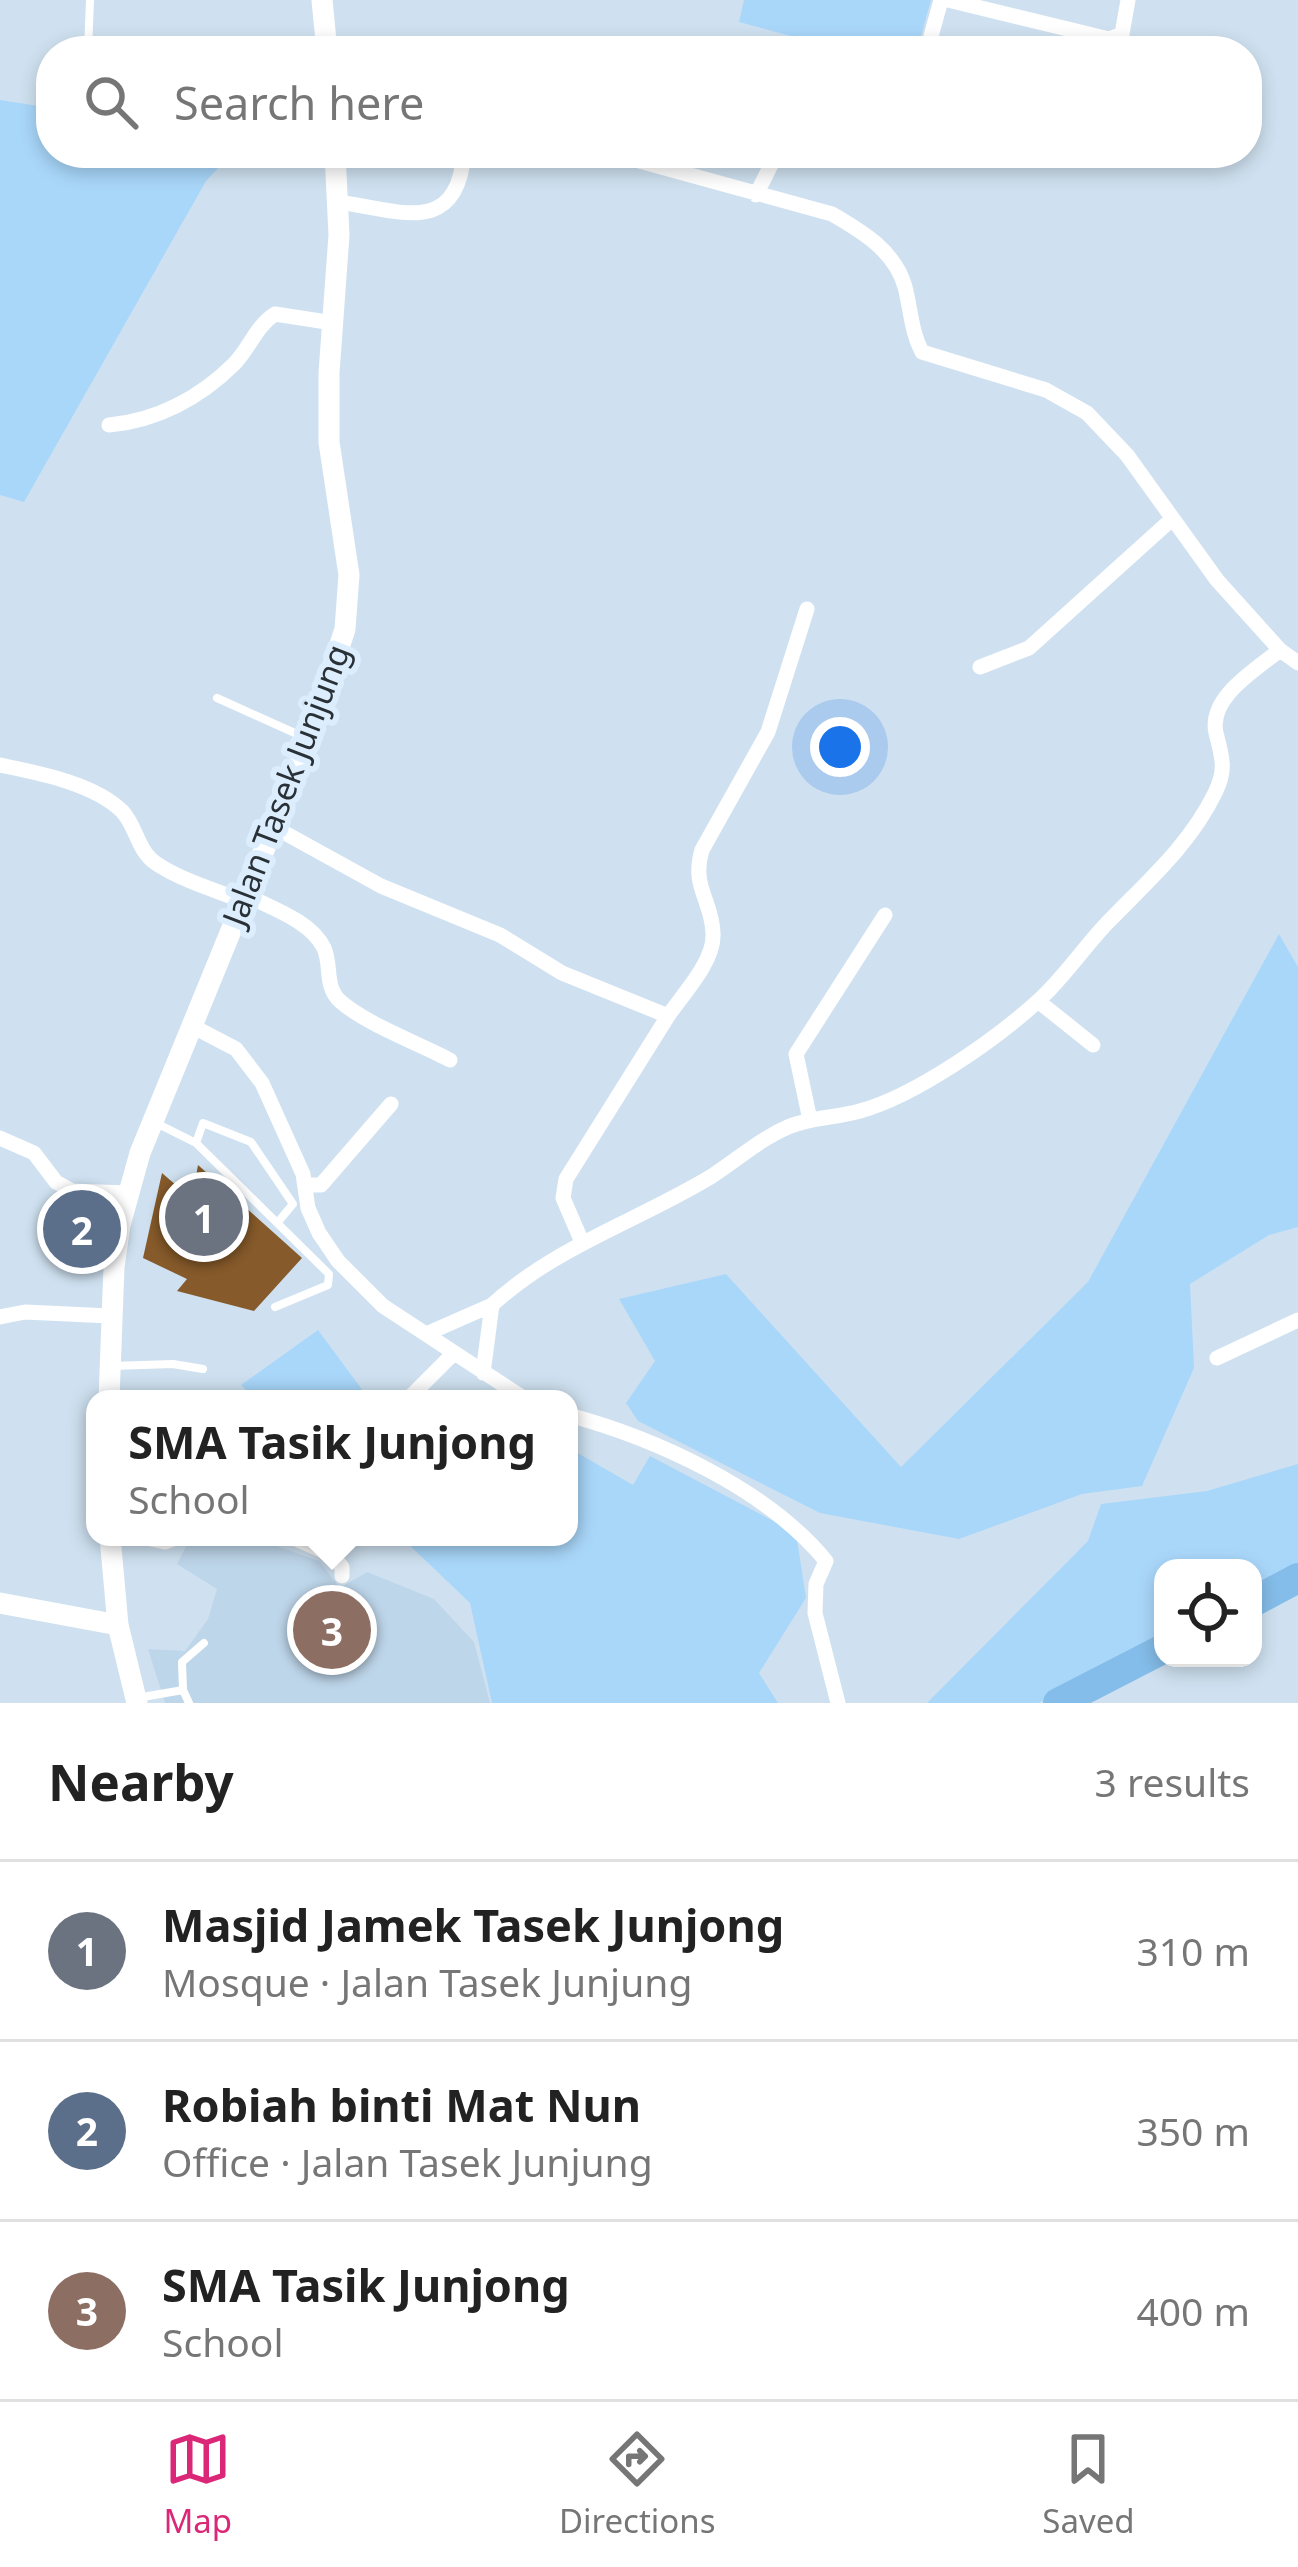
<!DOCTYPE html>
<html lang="en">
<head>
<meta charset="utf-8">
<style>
	:root { --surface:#fff; --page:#f6f6f6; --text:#222; --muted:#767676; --line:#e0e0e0; --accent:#db2777 }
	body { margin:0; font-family:"Noto Sans",sans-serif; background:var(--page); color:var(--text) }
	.controls { position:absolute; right:36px; bottom:36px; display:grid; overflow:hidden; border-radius:24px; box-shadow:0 6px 18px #0003 }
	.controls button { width:108px; height:108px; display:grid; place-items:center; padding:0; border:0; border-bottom:3px solid var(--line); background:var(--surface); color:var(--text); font:60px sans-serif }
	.you { position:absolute; left:840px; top:747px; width:42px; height:42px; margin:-30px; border:9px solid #fff; border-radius:50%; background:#1a73e8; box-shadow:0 0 0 18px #1a73e833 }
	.badge { display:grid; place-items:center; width:78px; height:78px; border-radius:50%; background:var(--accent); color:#fff; font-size:39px; font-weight:700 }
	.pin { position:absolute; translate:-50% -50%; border:6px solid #fff; box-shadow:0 3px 12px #0006 }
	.popup { position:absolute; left:86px; top:1390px; width:492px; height:156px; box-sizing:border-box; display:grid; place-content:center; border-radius:24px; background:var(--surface); filter:drop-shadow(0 3px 9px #0005); font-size:39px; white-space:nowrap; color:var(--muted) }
	.popup b { font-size:45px; color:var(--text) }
	.popup::after { content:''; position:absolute; left:50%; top:100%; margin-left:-24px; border:24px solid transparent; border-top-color:var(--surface) }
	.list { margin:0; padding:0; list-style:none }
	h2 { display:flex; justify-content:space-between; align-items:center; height:156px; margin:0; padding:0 48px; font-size:51px }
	h2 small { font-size:39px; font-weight:400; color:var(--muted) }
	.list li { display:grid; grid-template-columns:78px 1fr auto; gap:36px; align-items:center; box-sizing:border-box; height:180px; padding:0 48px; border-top:3px solid var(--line) }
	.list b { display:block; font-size:45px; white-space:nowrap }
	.list p { margin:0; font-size:39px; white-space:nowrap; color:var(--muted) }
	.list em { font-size:39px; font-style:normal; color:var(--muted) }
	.icon { flex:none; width:66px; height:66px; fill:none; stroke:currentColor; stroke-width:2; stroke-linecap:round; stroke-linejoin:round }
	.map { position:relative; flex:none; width:1298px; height:1703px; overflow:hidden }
	.search { position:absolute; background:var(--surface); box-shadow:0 6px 18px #0003; left:36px; right:36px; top:36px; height:132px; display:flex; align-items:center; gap:30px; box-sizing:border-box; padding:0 42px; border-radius:48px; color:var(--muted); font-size:45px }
	.sheet { height:696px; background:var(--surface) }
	nav { display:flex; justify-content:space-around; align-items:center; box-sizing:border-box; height:168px; border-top:3px solid var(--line); background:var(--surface); font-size:33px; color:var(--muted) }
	nav a { display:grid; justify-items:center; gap:6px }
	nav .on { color:var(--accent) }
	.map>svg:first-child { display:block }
	.built { fill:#bed6ea }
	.green { fill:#a9d7fa }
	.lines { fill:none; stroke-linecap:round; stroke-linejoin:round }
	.river { stroke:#84bde9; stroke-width:30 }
	.building { fill:#865a2a }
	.service { stroke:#fff; stroke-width:8 }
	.minor { stroke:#fff; stroke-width:15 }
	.secondary { stroke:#fff; stroke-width:21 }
	.labels { text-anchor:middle; stroke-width:12; stroke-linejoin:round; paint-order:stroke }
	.street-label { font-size:33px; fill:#293036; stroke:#dceefd }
</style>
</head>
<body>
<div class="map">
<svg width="1298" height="1703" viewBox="0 0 1298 1703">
	<rect width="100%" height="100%" fill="#cfe1f0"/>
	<path class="built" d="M206 1537H251L319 1561 340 1588 367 1572 434 1599 474 1642 490 1703H165L148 1649 185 1651 208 1619 217 1589 177 1564 189 1541Z"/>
	<path class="green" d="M744 0H931L917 51H847L739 22Z
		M0 100 51 108V153H232L206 181 24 502 0 495Z
		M1279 934 1298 967V1227L1269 1235 1190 1284 1194 1368 1142 1486 1082 1494 959 1539 820 1513 638 1421 626 1403 655 1361 619 1299 726 1274 901 1467 1088 1282Z
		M318 1330 369 1399H255L241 1385Z
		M569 1448 633 1485 650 1456 796 1533 806 1598 759 1673 778 1703H492L470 1603 401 1537H569Z
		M1298 1464V1564L1253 1588V1568H1163V1636L1039 1703H927L1088 1541 1101 1504 1207 1491Z"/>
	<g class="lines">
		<path class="river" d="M1253 1602 1298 1578
			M1058 1703 1163 1649"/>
	</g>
	<path class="building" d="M198 1165 302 1258 254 1311 177 1291 187 1279 143 1258 162 1173 192 1199Z"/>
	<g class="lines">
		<path class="service" d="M88 51 90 0
			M217 698 308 739
			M158 1124 196 1143 329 1274 328 1285 275 1307
			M196 1143 203 1123 251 1142 293 1204 278 1222
			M111 1366 173 1364 203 1369
			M137 1698 183 1690
			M189 1703 183 1690 182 1662 204 1643"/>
		<path class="minor" d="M948 0 1109 39 1122 34 1128 0
			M927 51 941 0
			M610 153 832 214C863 232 895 251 905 287 911 310 911 331 922 352L1046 390 1087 413 1127 455 1217 580 1280 650 1298 663
			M756 195 777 153
			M338 202C398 210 457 238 464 153
			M109 425C156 421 200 398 234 364 250 348 255 327 275 314L333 323
			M980 667 1029 648 1172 519
			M0 765C38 773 93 783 122 811 137 827 137 851 157 864 183 881 215 890 243 901
			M274 827 381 886 500 935 562 973 668 1016 566 1179 563 1198 582 1242
			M246 895C271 908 311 921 324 948 332 966 324 986 340 1001 364 1023 420 1044 450 1060
			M1038 1001 1093 1045
			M668 1016C683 994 715 961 713 933 712 900 691 887 702 850L768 732 807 609
			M190 1025 236 1049 262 1083 303 1174 308 1208 319 1233 338 1261 383 1306 525 1399
			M810 1120 796 1054 885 915
			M0 1138 34 1153 56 1182 72 1191 128 1193
			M305 1185H321L391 1104
			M0 1317 25 1312 110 1316
			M426 1334 492 1305
			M1217 1358 1298 1320
			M483 1373 492 1305C556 1246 638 1221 712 1176 738 1159 760 1139 788 1127 811 1117 836 1118 860 1111 915 1096 995 1040 1038 1001 1065 977 1085 945 1111 919 1150 879 1190 844 1215 793 1227 769 1222 757 1216 733 1208 697 1257 669 1280 650
			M408 1399 454 1353
			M569 1415C657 1439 767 1489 826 1561L816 1584 815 1613 838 1703
			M141 1537 165 1542 179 1537
			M291 1537 332 1555 342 1567V1576"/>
		<path class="secondary" d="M322 0 327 51
			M109 1399 114 1267 120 1225 140 1153 309 740 345 629 349 575 329 442V373L339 235 335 153
			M110 1537 118 1625 137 1703
			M0 1603 118 1625"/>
	</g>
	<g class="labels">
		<g class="street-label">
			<text transform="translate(286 785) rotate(-69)" y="12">Jalan Tasek Junjung</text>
		</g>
	</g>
</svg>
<div class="controls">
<button><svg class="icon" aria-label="locate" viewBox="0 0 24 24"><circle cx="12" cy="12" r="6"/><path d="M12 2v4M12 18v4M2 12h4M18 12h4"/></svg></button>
</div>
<div class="you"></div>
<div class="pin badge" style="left:204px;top:1217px;background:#6b7280">1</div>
<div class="pin badge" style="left:82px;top:1229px;background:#5c6f8a">2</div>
<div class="pin badge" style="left:332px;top:1630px;background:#8d6e63">3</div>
<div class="popup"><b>SMA Tasik Junjong</b>School</div>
<div class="search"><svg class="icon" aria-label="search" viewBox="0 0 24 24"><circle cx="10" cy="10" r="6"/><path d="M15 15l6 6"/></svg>Search here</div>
</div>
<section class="sheet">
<h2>Nearby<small>3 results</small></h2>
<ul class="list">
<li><span class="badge" style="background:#6b7280">1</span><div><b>Masjid Jamek Tasek Junjong</b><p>Mosque · Jalan Tasek Junjung</p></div><em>310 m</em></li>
<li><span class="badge" style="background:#5c6f8a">2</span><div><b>Robiah binti Mat Nun</b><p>Office · Jalan Tasek Junjung</p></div><em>350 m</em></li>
<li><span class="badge" style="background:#8d6e63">3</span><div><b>SMA Tasik Junjong</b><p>School</p></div><em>400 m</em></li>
</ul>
</section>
<nav>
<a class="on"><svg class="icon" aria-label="map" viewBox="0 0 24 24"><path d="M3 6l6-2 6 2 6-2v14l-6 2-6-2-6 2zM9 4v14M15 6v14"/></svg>Map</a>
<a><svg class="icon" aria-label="directions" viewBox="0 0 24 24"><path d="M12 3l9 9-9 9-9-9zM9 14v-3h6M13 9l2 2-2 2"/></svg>Directions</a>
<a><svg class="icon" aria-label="saved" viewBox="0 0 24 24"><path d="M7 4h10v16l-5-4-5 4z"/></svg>Saved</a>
</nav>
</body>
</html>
